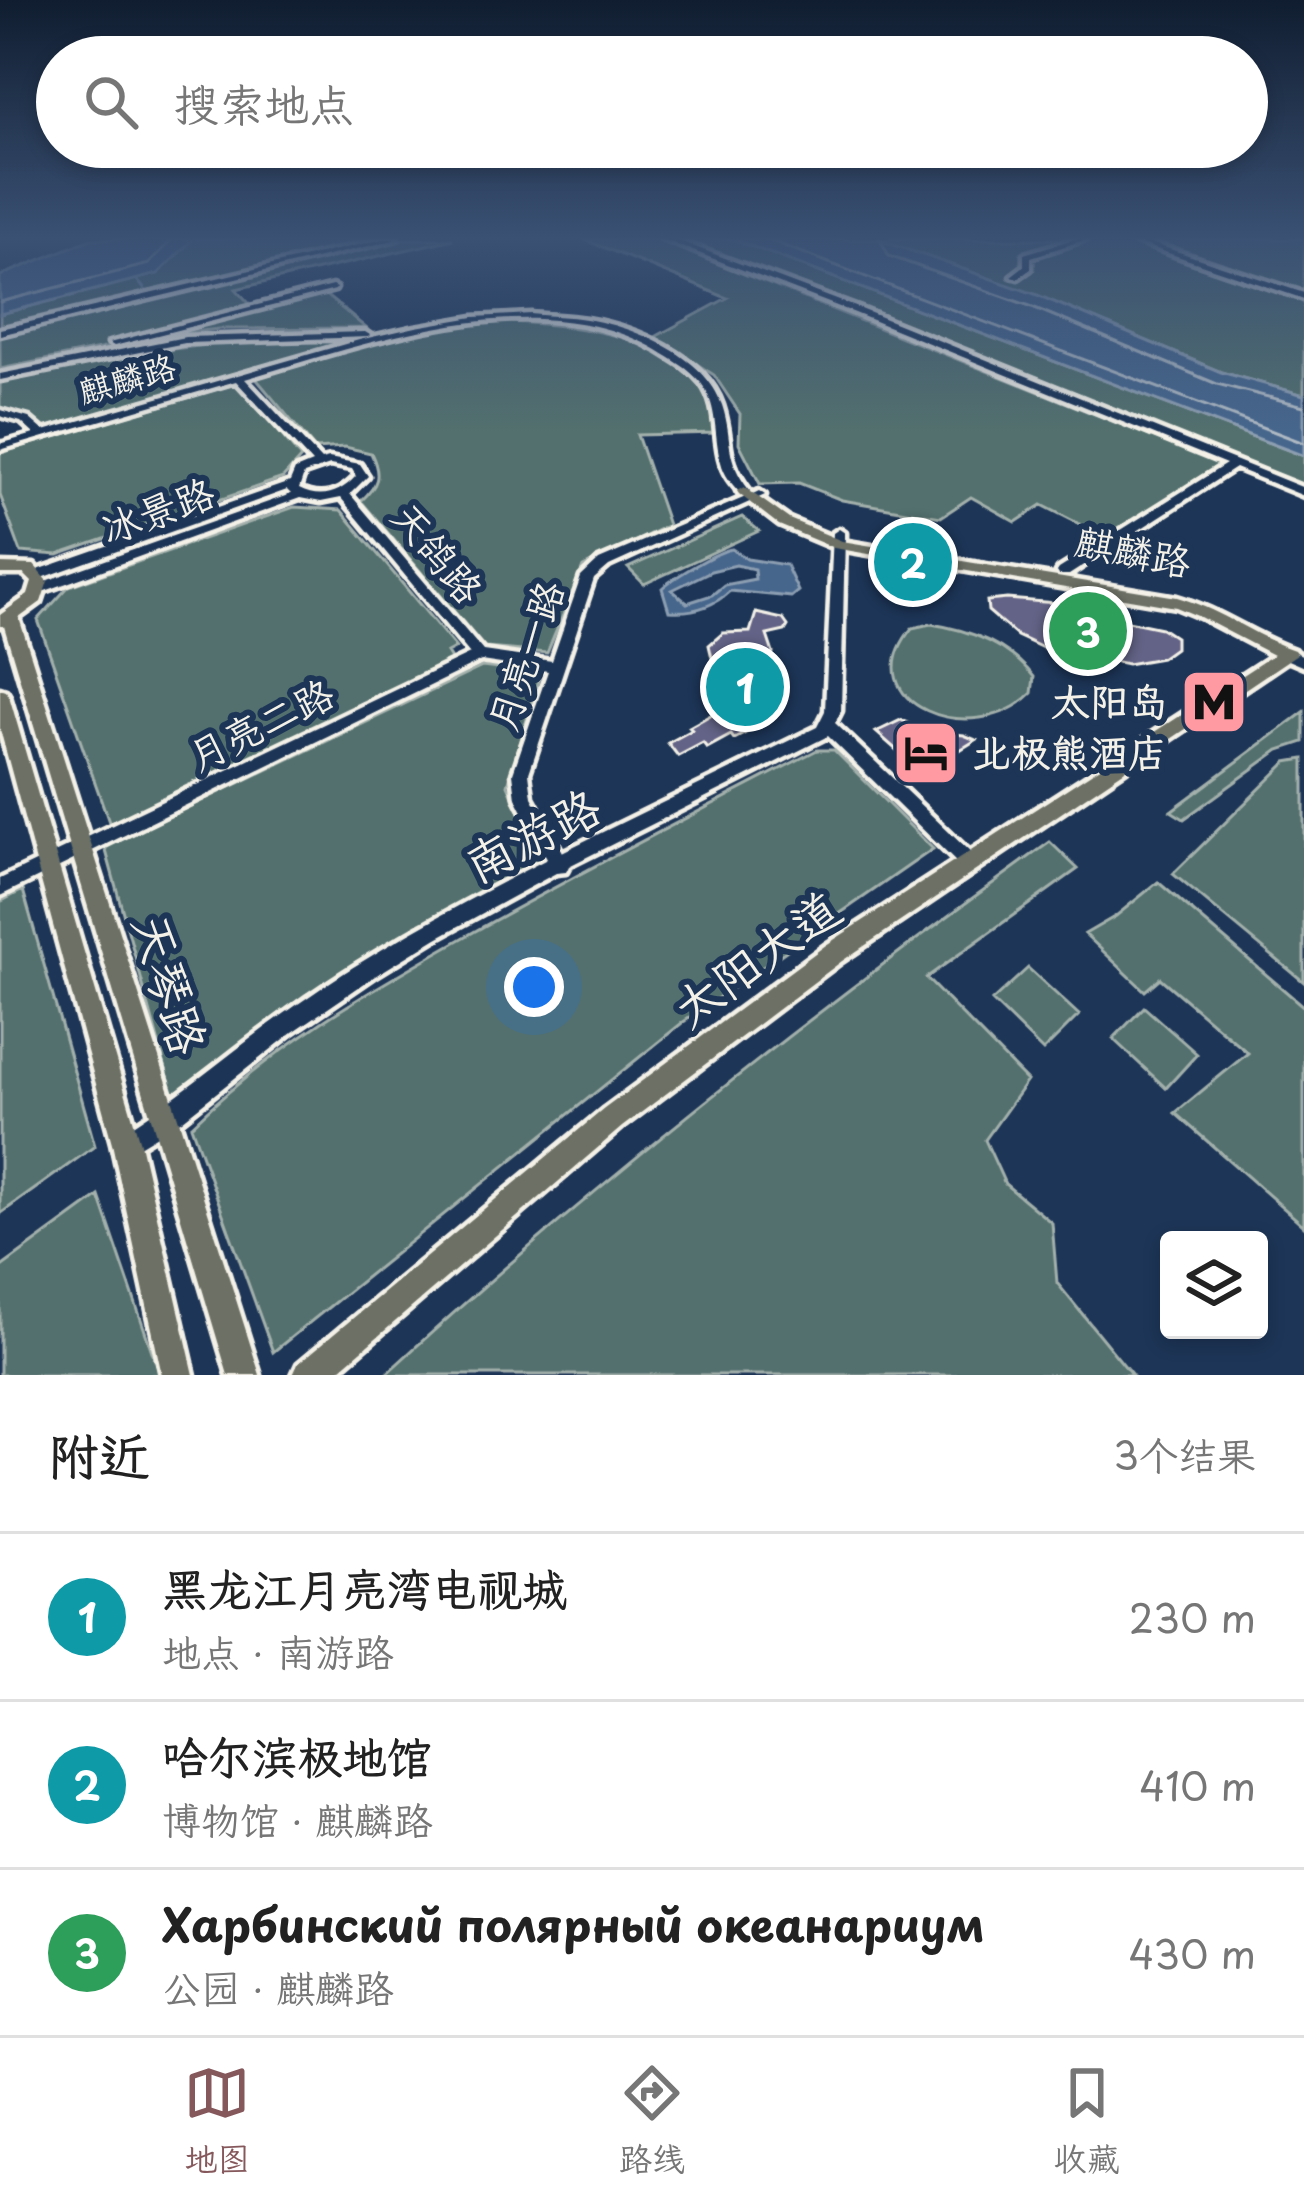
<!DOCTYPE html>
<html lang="zh">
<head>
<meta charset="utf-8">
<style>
	:root { --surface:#fff; --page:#f2f2f2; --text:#222; --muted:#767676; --line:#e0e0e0; --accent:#85585c }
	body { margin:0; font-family:"Playpen Sans","LXGW WenKai TC",sans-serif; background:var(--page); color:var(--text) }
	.controls { position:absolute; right:36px; bottom:36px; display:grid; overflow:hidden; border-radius:12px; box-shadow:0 6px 18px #0003 }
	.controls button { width:108px; height:108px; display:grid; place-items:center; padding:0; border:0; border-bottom:3px solid var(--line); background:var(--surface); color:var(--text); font:60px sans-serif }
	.you { position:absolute; left:534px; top:987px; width:42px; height:42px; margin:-30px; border:9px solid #fff; border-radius:50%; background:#1a73e8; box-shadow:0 0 0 18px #1a73e833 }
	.badge { display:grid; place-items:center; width:78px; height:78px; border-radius:50%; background:var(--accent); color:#fff; font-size:39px; font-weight:700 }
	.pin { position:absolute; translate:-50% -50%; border:6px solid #fff; box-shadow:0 3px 12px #0006 }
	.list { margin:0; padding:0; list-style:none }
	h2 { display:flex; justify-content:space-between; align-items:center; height:156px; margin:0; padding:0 48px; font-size:51px }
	h2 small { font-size:39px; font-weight:400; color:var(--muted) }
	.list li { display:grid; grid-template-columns:78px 1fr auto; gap:36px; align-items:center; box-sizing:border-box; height:168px; padding:0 48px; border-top:3px solid var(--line) }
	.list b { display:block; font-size:45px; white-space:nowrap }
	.list p { margin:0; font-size:39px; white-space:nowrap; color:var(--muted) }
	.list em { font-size:39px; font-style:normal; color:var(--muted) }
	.icon { flex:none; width:66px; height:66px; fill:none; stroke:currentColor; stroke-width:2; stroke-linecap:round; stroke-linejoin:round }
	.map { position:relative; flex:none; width:1304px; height:1375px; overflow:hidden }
	.search { position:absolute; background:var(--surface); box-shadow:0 6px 18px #0003; left:36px; right:36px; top:36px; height:132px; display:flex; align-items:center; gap:30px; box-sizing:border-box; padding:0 42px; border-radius:66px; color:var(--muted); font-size:45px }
	.sheet { height:660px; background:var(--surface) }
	nav { display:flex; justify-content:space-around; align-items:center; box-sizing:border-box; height:168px; border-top:3px solid var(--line); background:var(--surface); font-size:33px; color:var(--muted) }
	nav a { display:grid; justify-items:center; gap:6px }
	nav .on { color:var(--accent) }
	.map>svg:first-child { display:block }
	.green { fill:#52706e; stroke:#a3b0ab; stroke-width:3 }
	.water { fill:#46668c; stroke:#8c9eb1; stroke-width:3; fill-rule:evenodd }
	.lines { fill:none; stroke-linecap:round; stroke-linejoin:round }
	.shore { stroke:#aeb9c3; stroke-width:3 }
	.stream { stroke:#8c9eb1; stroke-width:3 }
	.building { fill:#646487; stroke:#f4f1e8; stroke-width:3 }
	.minor-casing { stroke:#f4f1e8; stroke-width:9 }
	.major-casing { stroke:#f4f1e8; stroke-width:9 }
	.minor { fill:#1d3557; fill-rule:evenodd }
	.major { fill:#6c7065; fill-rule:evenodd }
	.labels { text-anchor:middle; stroke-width:12; stroke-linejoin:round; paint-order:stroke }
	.far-street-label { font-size:33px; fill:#f4f1e8; stroke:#1d3557 }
	.street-label { font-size:39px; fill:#f4f1e8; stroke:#1d3557 }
	.poi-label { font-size:39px; font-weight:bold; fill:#f4f1e8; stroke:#1d3557; text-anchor:end }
	.near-street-label { font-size:48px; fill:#f4f1e8; stroke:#1d3557 }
</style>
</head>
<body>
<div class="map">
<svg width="1304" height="1375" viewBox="0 0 1304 1375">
	<rect width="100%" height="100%" fill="#1d3557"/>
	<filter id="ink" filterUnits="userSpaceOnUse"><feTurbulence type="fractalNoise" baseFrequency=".00833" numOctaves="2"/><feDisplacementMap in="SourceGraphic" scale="24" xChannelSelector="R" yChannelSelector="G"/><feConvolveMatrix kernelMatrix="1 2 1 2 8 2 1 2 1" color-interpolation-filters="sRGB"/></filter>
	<g filter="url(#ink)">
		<path class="green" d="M193 239H379L46 316V323L403 239H453L236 289 257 312 323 293 366 328 219 329 174 334 0 369V314L157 274Z
			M583 239H656L1220 464 1107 538 1042 505 1016 522 971 497 941 517 842 500 799 483 760 484 739 443 740 414 714 375 655 337 727 298Z
			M674 239H732L1304 456V487Z
			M877 239H1304V395L1221 372 1033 294Z
			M490 322C554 322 689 332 714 405 717 413 716 425 717 433L637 435 668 525 583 567 547 653 485 648 361 501C378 485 382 476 371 453L345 447 315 449 254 376 400 334Z
			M344 342 44 429 30 416 0 410V381L163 350 226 343Z
			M238 383 301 458 283 478 58 555 21 552 0 495V453Z
			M294 507 341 510 456 648 447 653 452 661 110 825 38 620 69 586Z
			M742 517 759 531 644 584 628 568Z
			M931 624C971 630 1008 644 1034 677L1032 693C974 751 850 704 912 628Z
			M482 667 540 674 508 785 541 861 305 995 173 1095 105 847Z
			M1304 712V742L1279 750 1184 819 1171 811Z
			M817 750H834L933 849 682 1023 273 1352 191 1126C275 1045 360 996 461 939 578 873 698 812 817 750Z
			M1304 759V982L1173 874 1287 762Z
			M1050 842 1078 869 926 978 1027 1081 985 1140 1005 1184 1052 1223 1057 1283 1132 1375H385C595 1182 818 1008 1050 842Z
			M1158 882 1304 1007V1226L1175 1113 1248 1053 1160 978 1145 991 1085 934 1116 916Z
			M23 890 95 1146 0 1214V902Z
			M1028 968 1079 1015 1043 1051 992 1001Z
			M1144 1007 1197 1054 1166 1088 1113 1039Z
			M99 1196 160 1375H0V1268Z"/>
		<path class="water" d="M91 239H193L158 274 0 314V276Z
			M732 239H877L1035 294 1221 372 1304 395V456Z
			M732 549 747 559 786 565 798 591 791 597 730 591C713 607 693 613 669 611L662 588C673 578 717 551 732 549ZM736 565 754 569 755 579 724 585 712 595 687 603 672 590 711 571Z"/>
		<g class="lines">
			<path class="shore" d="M766 239 1304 443
				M880 239 889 256 1030 306 1217 384 1304 406
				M0 302 149 264 172 239"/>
			<path class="stream" d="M137 280 146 291"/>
		</g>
		<path class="building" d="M1007 599 1056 603 1079 618 1089 620 1090 613 1161 628 1175 637V648L1161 658 1127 664 1099 658 1080 643 1067 649 1043 648 1017 636 988 611 987 601Z
			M756 613 783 619 788 626 785 631 767 635 773 653 769 664 756 672 747 699 762 701 749 708 763 724 734 739 731 735 707 748 703 743 678 756 668 743 692 730 689 727 716 712 727 723 744 674H733L713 662 709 645 723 633 750 632Z
			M901 720 926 731 964 735 976 740 929 769H918L876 732Z"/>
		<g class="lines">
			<g class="minor-casing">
				<path id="minor" d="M383 239H398L0 335V329Z
					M662 239H674L861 309 1304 488V496L1235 468 1069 575H1059L1057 572 1059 569 1226 464 855 313Z
					M1074 239H1087L1031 257V269L1018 278 1011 276 1024 266V254Z
					M1127 239H1139L1304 293V299Z
					M332 286 336 288 335 290 114 346 109 343Z
					M531 314C549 316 568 316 586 319 634 327 705 355 722 405 734 441 723 457 750 491L748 493H740C732 484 724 475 721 462 713 435 719 407 701 383 689 368 673 360 657 350 536 281 368 343 245 379L321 460 329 458 360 464 368 476 350 494 483 651 552 661 581 577 599 560 755 493 759 491 765 495 609 566 594 579 529 773 532 797 562 852 817 727 825 711 833 533 839 529 845 533 841 711 835 723 973 855 976 861 973 867 967 869 961 867 828 736 569 866 566 872 556 873 437 938 375 976 293 1032 182 1120 126 1154 118 1151 115 1143 118 1135C182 1096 237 1046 298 1004 377 948 462 903 547 859L516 798 513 773 548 671 481 661 0 896V879L470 654 341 498 321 502 300 498 45 591H35L33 588 35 585 291 494 287 490 42 578H32L30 575 32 572 290 482 295 470 312 463 236 381 0 450V444L34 434 21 422 0 416V410L29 418 44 431 359 340 416 327 474 317ZM330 465 352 469 356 476C340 494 321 500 299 489L304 474Z
					M365 332 370 335 368 337 185 343 0 380V374L185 337Z
					M1288 649 1304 656V667L1283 658 1281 654 1283 650Z"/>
			</g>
			<g class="major-casing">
				<path id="major" d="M744 487 789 519 842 541 1177 597C1219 609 1253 635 1294 650L1297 654 842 961 622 1127 333 1375H293L298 1364 604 1109 826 945 1273 655 1200 617 1176 607 834 548 779 525 739 494 737 491Z
					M0 564 34 565 48 581 41 602 19 618 260 1375H228L4 626H0V615L28 595 32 582 24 574H0Z
					M0 689 6 691 9 696 140 1143 194 1375H162L112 1143 0 729Z"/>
			</g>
			<use href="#minor" class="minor"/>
			<use href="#major" class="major"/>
		</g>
	</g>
	<linearGradient id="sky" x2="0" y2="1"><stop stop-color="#101d30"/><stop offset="0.55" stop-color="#3a5174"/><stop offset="1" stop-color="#3a5174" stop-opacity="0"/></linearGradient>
	<rect width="1304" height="432" fill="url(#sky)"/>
	<defs>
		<g id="metro-square" transform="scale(3.45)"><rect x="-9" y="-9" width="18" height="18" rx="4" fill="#ff9aa2" stroke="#1d3557"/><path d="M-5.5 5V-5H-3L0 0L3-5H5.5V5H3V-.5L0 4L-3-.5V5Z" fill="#111"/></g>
		<g id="hotel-square" transform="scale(3.45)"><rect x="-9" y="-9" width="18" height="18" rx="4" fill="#ff9aa2" stroke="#1d3557"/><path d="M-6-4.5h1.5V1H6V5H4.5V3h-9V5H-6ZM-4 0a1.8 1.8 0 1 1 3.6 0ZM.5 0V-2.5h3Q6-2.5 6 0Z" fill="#111"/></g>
	</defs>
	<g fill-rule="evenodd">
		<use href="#metro-square" x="1214" y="702"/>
		<use href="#hotel-square" x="926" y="753"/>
	</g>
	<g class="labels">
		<g class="far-street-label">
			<text transform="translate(127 379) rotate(-16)" y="12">麒麟路</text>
		</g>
		<g class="street-label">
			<text transform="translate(158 511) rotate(-20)" y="14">冰景路</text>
			<text transform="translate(1133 552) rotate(11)" y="14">麒麟路</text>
			<text transform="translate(437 553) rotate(50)" y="14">天鸽路</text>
			<text transform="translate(526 656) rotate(-71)" y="14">月亮一路</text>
			<text transform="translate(261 725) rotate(-26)" y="14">月亮二路</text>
		</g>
		<g class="poi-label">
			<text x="1168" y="716">太阳岛</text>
			<text x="972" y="767" text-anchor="start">北极熊酒店</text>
		</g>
		<g class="near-street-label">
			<text transform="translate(533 836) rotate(-27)" y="17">南游路</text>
			<text transform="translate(757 959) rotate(-36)" y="17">太阳大道</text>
			<text transform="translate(169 984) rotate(73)" y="17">天琴路</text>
		</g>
	</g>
</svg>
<div class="controls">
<button><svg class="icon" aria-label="layers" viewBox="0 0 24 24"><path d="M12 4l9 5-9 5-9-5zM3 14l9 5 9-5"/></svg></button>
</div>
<div class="you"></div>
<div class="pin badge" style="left:745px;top:687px;background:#0f9aa8">1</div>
<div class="pin badge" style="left:913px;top:562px;background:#0f9aa8">2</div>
<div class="pin badge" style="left:1088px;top:631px;background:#2e9e5b">3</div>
<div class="search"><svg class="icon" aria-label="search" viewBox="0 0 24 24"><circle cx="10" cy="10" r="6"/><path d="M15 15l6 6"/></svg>搜索地点</div>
</div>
<section class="sheet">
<h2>附近<small>3个结果</small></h2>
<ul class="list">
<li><span class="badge" style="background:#0f9aa8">1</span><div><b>黑龙江月亮湾电视城</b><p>地点 · 南游路</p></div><em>230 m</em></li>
<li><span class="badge" style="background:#0f9aa8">2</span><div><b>哈尔滨极地馆</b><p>博物馆 · 麒麟路</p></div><em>410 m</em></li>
<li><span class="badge" style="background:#2e9e5b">3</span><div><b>Харбинский полярный океанариум</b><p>公园 · 麒麟路</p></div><em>430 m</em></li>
</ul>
</section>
<nav>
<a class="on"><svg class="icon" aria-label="map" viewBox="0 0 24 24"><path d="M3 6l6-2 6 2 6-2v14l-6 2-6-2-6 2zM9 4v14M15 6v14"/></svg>地图</a>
<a><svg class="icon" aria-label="directions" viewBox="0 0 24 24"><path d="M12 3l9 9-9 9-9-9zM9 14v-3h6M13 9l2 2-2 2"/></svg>路线</a>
<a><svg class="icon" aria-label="saved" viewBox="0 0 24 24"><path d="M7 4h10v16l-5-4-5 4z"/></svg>收藏</a>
</nav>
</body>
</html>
